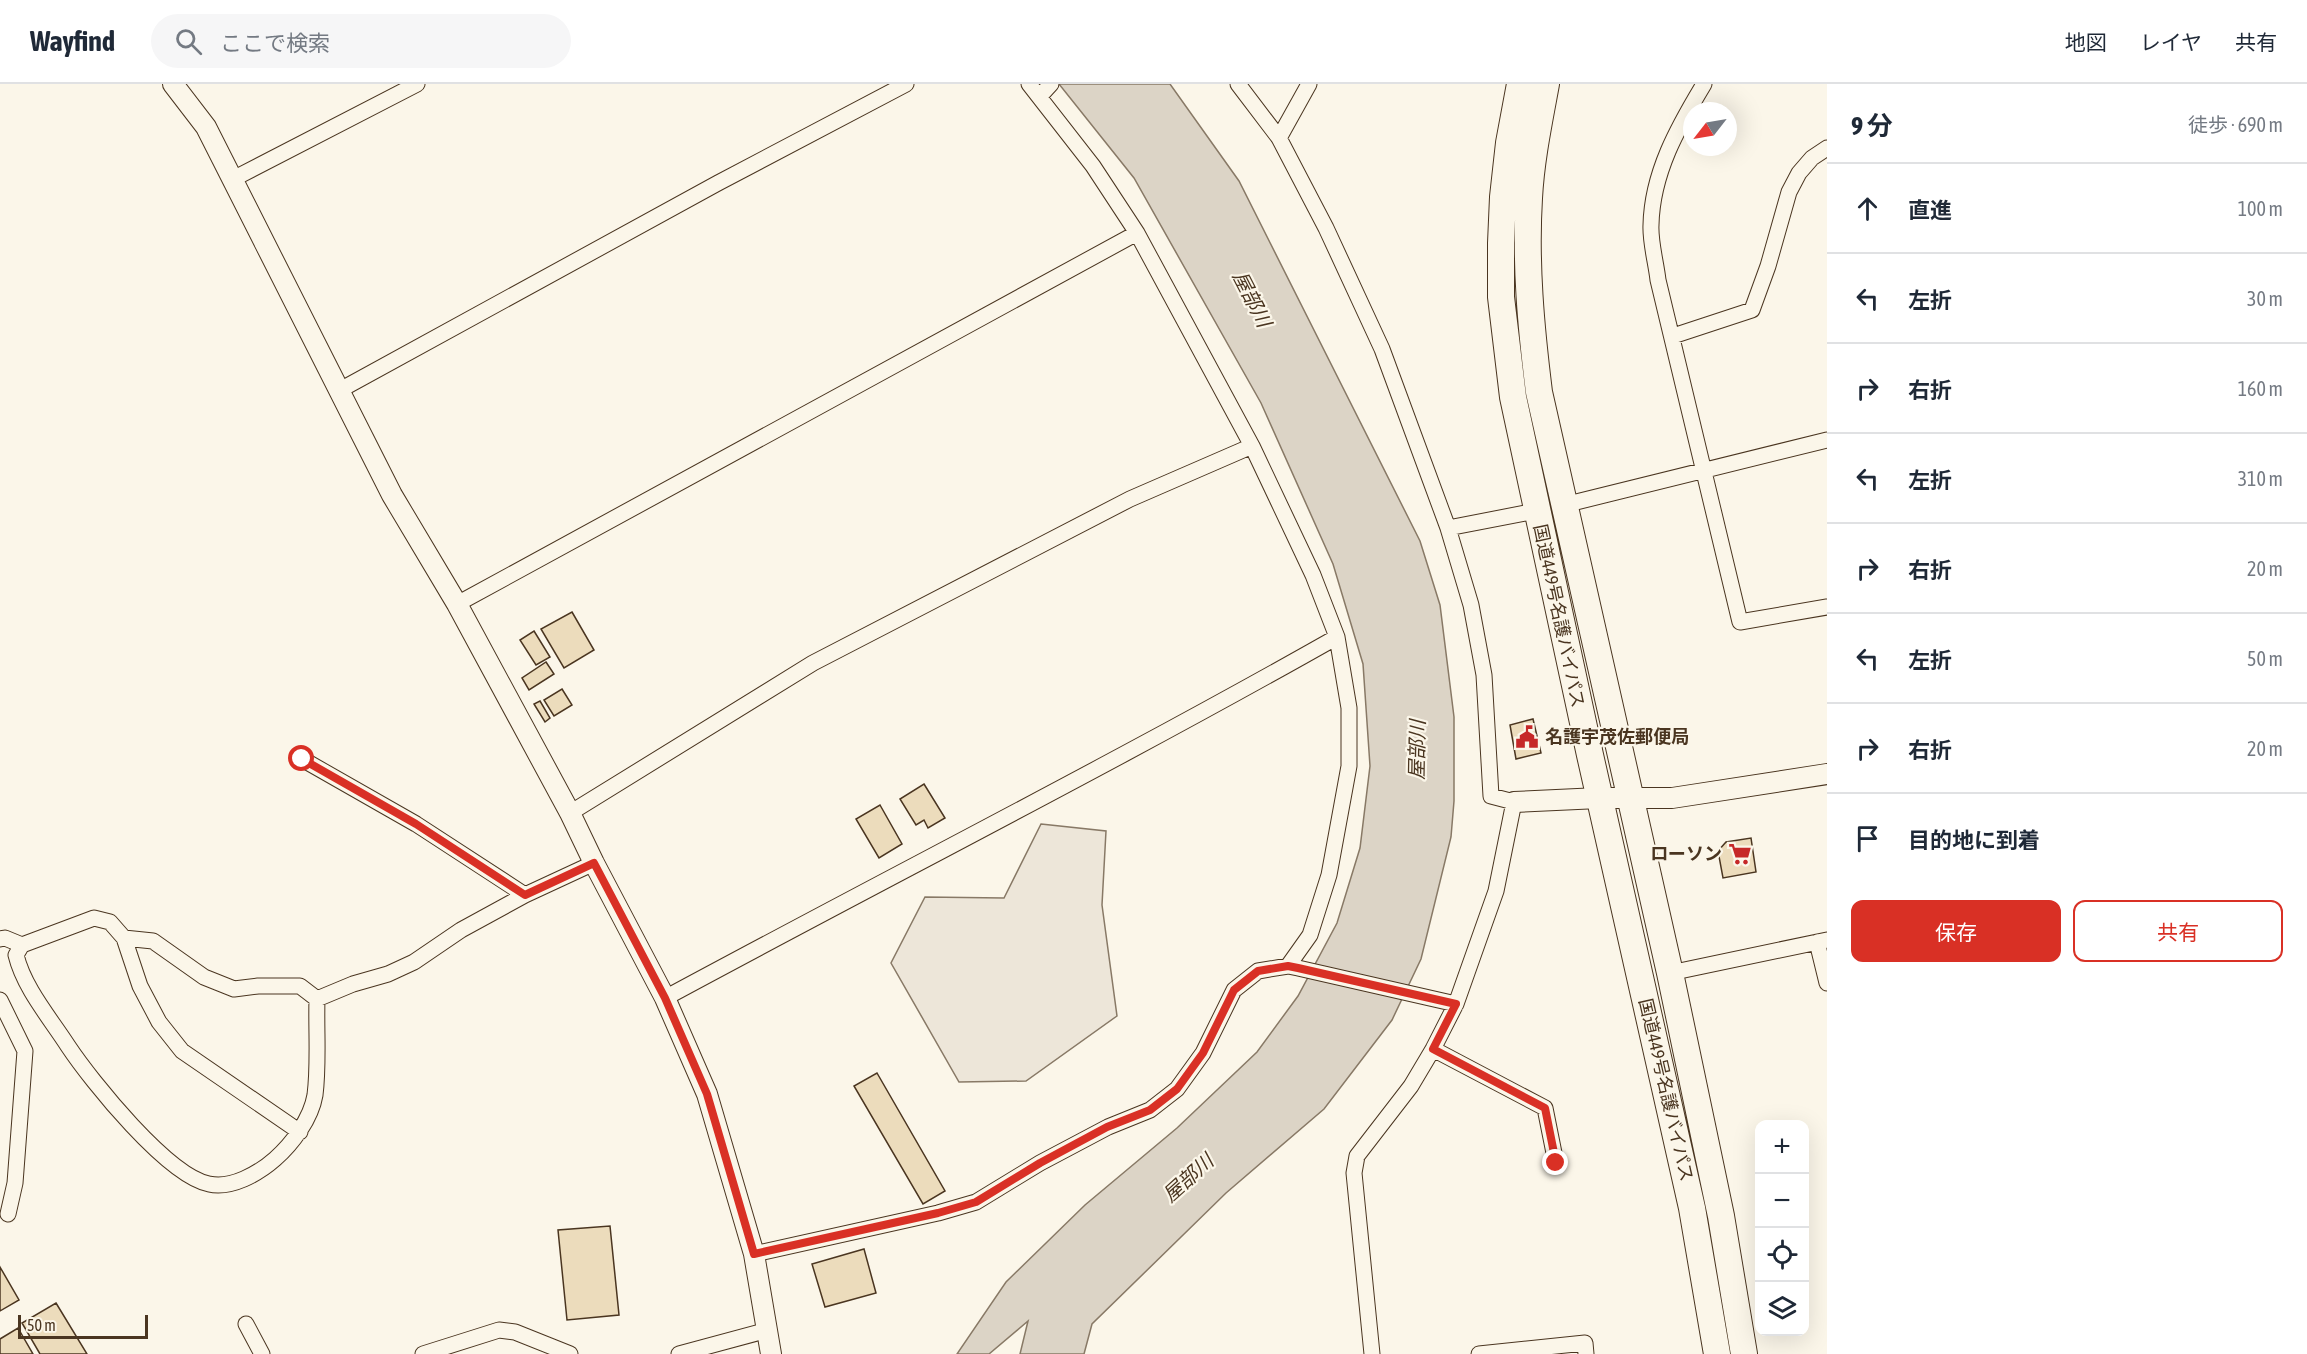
<!DOCTYPE html>
<html lang="ja">
<head>
<meta charset="utf-8">
<style>
	:root { --surface:#fff; --page:#f6f6f7; --text:#1f2937; --muted:#747a83; --line:#e0e1e3; --accent:#d93025 }
	body { margin:0; font-family:"Asap Condensed","Noto Sans JP",sans-serif; background:var(--page); color:var(--text) }
	.controls { position:absolute; right:18px; bottom:18px; display:grid; overflow:hidden; border-radius:12px; box-shadow:0 6px 24px #0002 }
	.controls button { width:54px; height:54px; display:grid; place-items:center; padding:0; border:0; border-bottom:2px solid var(--line); background:var(--surface); color:var(--text); font:30px sans-serif }
	.compass { position:absolute; left:1683px; top:18px; width:54px; height:54px; border-radius:50%; background:var(--surface); box-shadow:0 6px 24px #0002; rotate:239deg }
	.scale { position:absolute; left:18px; bottom:15px; width:130px; box-sizing:border-box; padding-left:6px; border:3px solid #4a3520; border-top:0; font-size:16px; line-height:21px; white-space:nowrap; color:#4a3520; -webkit-text-stroke:4px #fbf6e9; paint-order:stroke }
	.stop { position:absolute; width:18px; height:18px; margin:-14px; border:4px solid #d93025; border-radius:50%; background:#fff }
	.stop.end { background:#d93025; border-color:#fff; box-shadow:0 2px 6px #0008 }
	.list { margin:0; padding:0; list-style:none }
	h2 { display:flex; justify-content:space-between; align-items:center; height:78px; margin:0; padding:0 24px; font-size:26px }
	h2 small { font-size:20px; font-weight:400; color:var(--muted) }
	.list li { display:grid; grid-template-columns:39px 1fr auto; gap:18px; align-items:center; box-sizing:border-box; height:90px; padding:0 24px; border-top:2px solid var(--line) }
	.list b { display:block; font-size:22px; white-space:nowrap }
	.list em { font-size:20px; font-style:normal; color:var(--muted) }
	.actions { display:flex; gap:12px; padding:18px 24px }
	.actions a { flex:1; padding:14px 0; border:2px solid var(--accent); border-radius:12px; text-align:center; font-size:21px; color:var(--accent) }
	.actions .main { background:var(--accent); color:#fff }
	.icon { flex:none; width:33px; height:33px; fill:none; stroke:currentColor; stroke-width:2; stroke-linecap:round; stroke-linejoin:round }
	.map { position:relative; flex:none; width:1827px; height:1270px; overflow:hidden }
	header { display:flex; align-items:center; gap:36px; box-sizing:border-box; height:84px; padding:0 30px; background:var(--surface); border-bottom:2px solid var(--line) }
	header strong { font-size:28px }
	nav { display:flex; gap:33px; margin-inline-start:auto; font-size:21px }
	.search { width:420px; height:54px; background:var(--page); display:flex; align-items:center; gap:15px; box-sizing:border-box; padding:0 21px; border-radius:33px; color:var(--muted); font-size:22px }
	main { display:flex }
	aside { flex:1; background:var(--surface) }
	.map>svg:first-child { display:block }
	.green { fill:#ede6d9; stroke:#887966; stroke-width:1.5 }
	.water { fill:#dcd4c6; stroke:#887966; stroke-width:1.5 }
	.building { fill:#ecdcbc; stroke:#4a3520; stroke-width:1.5 }
	.lines { fill:none; stroke-linecap:round; stroke-linejoin:round }
	.minor-casing { stroke:#4a3520; stroke-width:17 }
	.tertiary-casing { stroke:#4a3520; stroke-width:22 }
	.trunk-casing { stroke:#4a3520; stroke-width:28 }
	.minor { stroke:#fbf6e9; stroke-width:15 }
	.tertiary { stroke:#fbf6e9; stroke-width:20 }
	.trunk { stroke:#fbf6e9; stroke-width:26 }
	.route { stroke:#d93025; stroke-width:8 }
	.labels { text-anchor:middle; stroke-width:4.5; stroke-linejoin:round; paint-order:stroke }
	.street-label { font-size:18px; fill:#4a3520; stroke:#fbf6e9 }
	.poi-label { font-size:18px; font-weight:bold; fill:#4a3520; stroke:#fbf6e9; text-anchor:start }
	.water-label { font-size:20px; font-style:italic; fill:#4a3520; stroke:#fbf6e9 }
</style>
</head>
<body>
<header>
<strong>Wayfind</strong>
<div class="search"><svg class="icon" aria-label="search" viewBox="0 0 24 24"><circle cx="10" cy="10" r="6"/><path d="M15 15l6 6"/></svg>ここで検索</div>
<nav><a>地図</a><a>レイヤ</a><a>共有</a></nav>
</header>
<main>
<div class="map">
<svg width="1827" height="1270" viewBox="0 0 1827 1270">
	<rect width="100%" height="100%" fill="#fbf6e9"/>
	<path class="green" d="M1041 740 1106 747 1102 821 1117 932 1026 997 959 998 891 879 925 813 1004 814Z"/>
	<path class="water" d="M1059 0H1170L1239 97 1420 457 1440 521 1454 633V717L1451 753 1421 875 1392 936 1324 1025 1226 1109 1092 1240 1084 1270H1020L1028 1237 989 1270H957L1006 1198 1085 1121 1177 1044 1257 968 1298 912 1337 839 1360 764 1370 682 1363 580 1333 480 1261 319 1134 94Z"/>
	<path class="building" d="M572 528 594 566 564 584 541 545Z
		M534 547 550 573 536 581 520 556Z
		M546 578 554 590 529 606 522 594Z
		M562 605 572 621 554 632 544 616Z
		M540 617 550 634 545 638 534 620Z
		M1533 635 1541 669 1516 675 1510 641Z
		M924 700 945 734 928 744 924 736 916 741 900 715Z
		M880 721 902 760 879 774 856 735Z
		M1751 754 1756 788 1723 794 1718 767 1726 758Z
		M877 989 945 1107 923 1120 854 1002Z
		M610 1142 619 1231 567 1236 558 1146Z
		M864 1165 876 1209 825 1223 812 1180Z
		M0 1183 19 1216 0 1227Z
		M56 1219 87 1270H40L22 1239Z
		M18 1244 33 1270H0V1255Z"/>
	<g class="lines">
		<g class="minor-casing">
			<path id="minor" d="M1029 0 1093 82 1137 149 1252 362 1313 491 1337 553 1349 624V682L1329 791 1310 851 1288 882
				M1238 0 1279 54 1326 144 1382 265 1448 444 1471 521 1484 591 1491 712 1514 718 1496 807 1456 920 1433 965 1411 1002 1357 1072 1354 1089 1372 1270
				M1704 0C1678 43 1652 89 1651 141 1650 158 1656 178 1658 196L1740 538 1827 523
				M1040 12 1051 0
				M1279 54 1309 0
				M233 95 417 0
				M1673 252 1752 226 1768 182 1789 108 1799 89 1812 74 1827 64
				M340 306 718 99 906 0
				M1564 421 1827 356
				M1448 444 1536 427
				M457 520 1137 149
				M302 675 416 740 525 811
				M570 729 813 579 1130 415 1252 362
				M124 854 140 902 159 938 182 967 300 1048
				M0 855 5 854 22 861
				M1817 858 1827 899
				M1670 889 1827 856
				M665 914C889 793 1116 678 1337 553
				M317 915C316 946 319 980 315 1011 311 1035 292 1060 275 1075 258 1090 231 1105 209 1100 168 1092 92 998 68 962 50 934 24 904 16 871L22 861 94 834 110 838 124 854 153 857 204 893 234 905 258 902H300L317 915 353 900 388 890 414 878 461 846 525 811 594 779
				M0 916 25 967 15 1099 8 1130
				M1433 965 1545 1024 1556 1079
				M754 1170 938 1129 976 1118 1040 1079 1108 1043 1150 1026 1177 1005 1203 969 1234 906 1258 887 1288 882 1298 884 1456 920
				M246 1240 262 1270
				M423 1270 499 1246 515 1248 570 1270
				M679 1270 768 1246
				M1479 1270 1585 1259 1586 1270"/>
		</g>
		<g class="tertiary-casing">
			<path id="tertiary" d="M173 0 206 43 392 411 457 520 570 729 594 779 665 914 707 1010 754 1170 771 1270
				M1514 718 1599 714H1672L1827 690"/>
		</g>
		<g class="trunk-casing">
			<path id="trunk" d="M1520 0 1509 59 1503 113 1501 159V213L1513 313 1590 671 1692 1124 1717 1270
				M1546 0C1539 38 1531 76 1529 114 1525 179 1531 244 1539 308L1670 889 1721 1132 1744 1270"/>
		</g>
		<use href="#minor" class="minor"/>
		<use href="#tertiary" class="tertiary"/>
		<use href="#trunk" class="trunk"/>
	</g>
	<g class="lines">
		<path class="route" d="M302 675 416 740 525 811 594 779 665 914 707 1010 754 1170 938 1129 976 1118 1040 1079 1107 1043 1150 1026 1177 1005 1203 969 1234 906 1258 887 1288 882 1298 884 1456 920 1433 965 1545 1024 1556 1079"/>
	</g>
	<defs>
		<g id="civic-bare" transform="scale(1.8)"><path d="M-.6-6.5H3V-4.5H.6V-3L4-1V1h2V6H-6V1h2V-1L-.6-3ZM-1.2 2.5V6h2.4V2.5Z" fill="#c62828" stroke="#fbf6e9" stroke-width="2.5" paint-order="stroke"/></g>
		<g id="supermarket-bare" transform="scale(1.8)"><path d="M-6-5.5h2.5l.6 2H6L4.5 2H-2.5L-4.4-4H-6ZM-1.5 3.2a1.3 1.3 0 1 0 .1 0ZM3 3.2a1.3 1.3 0 1 0 .1 0Z" fill="#c62828" stroke="#fbf6e9" stroke-width="2.5" paint-order="stroke"/></g>
	</defs>
	<g fill-rule="evenodd">
		<use href="#civic-bare" x="1527" y="653"/>
		<use href="#supermarket-bare" x="1740" y="770"/>
	</g>
	<g class="labels">
		<g class="street-label">
			<text transform="translate(1559 532) rotate(78)" y="6">国道449号名護バイパス</text>
			<text transform="translate(1666 1006) rotate(77)" y="6">国道449号名護バイパス</text>
		</g>
		<g class="poi-label">
			<text x="1545" y="659">名護宇茂佐郵便局</text>
			<text x="1722" y="776" text-anchor="end">ローソン</text>
		</g>
		<g class="water-label">
			<text transform="translate(1252 215) rotate(63)" y="7">屋部川</text>
			<text transform="translate(1417 666) rotate(-89)" y="7">屋部川</text>
			<text transform="translate(1188 1094) rotate(-42)" y="7">屋部川</text>
		</g>
	</g>
</svg>
<div class="controls">
<button>+</button>
<button>−</button>
<button><svg class="icon" aria-label="locate" viewBox="0 0 24 24"><circle cx="12" cy="12" r="6"/><path d="M12 2v4M12 18v4M2 12h4M18 12h4"/></svg></button>
<button><svg class="icon" aria-label="layers" viewBox="0 0 24 24"><path d="M12 4l9 5-9 5-9-5zM3 14l9 5 9-5"/></svg></button>
</div>
<svg class="compass" viewBox="-18 -18 36 36"><path d="M0-13l5 13h-10z" fill="#e53935"/><path d="M0 13l5-13h-10z" fill="#747a83"/></svg>
<div class="scale">50 m</div>
<div class="stop" style="left:302px;top:675px"></div>
<div class="stop end" style="left:1556px;top:1079px"></div>
</div>
<aside>
<h2>9 分<small>徒歩 · 690 m</small></h2>
<ul class="list">
<li><svg class="icon" aria-label="ahead" viewBox="0 0 24 24"><path d="M12 20V5M6 11l6-6 6 6"/></svg><div><b>直進</b></div><em>100 m</em></li>
<li><svg class="icon" aria-label="left" viewBox="0 0 24 24"><path d="M17 20v-9H6M10 6l-5 5 5 5"/></svg><div><b>左折</b></div><em>30 m</em></li>
<li><svg class="icon" aria-label="right" viewBox="0 0 24 24"><path d="M7 20v-9h11M14 6l5 5-5 5"/></svg><div><b>右折</b></div><em>160 m</em></li>
<li><svg class="icon" aria-label="left" viewBox="0 0 24 24"><path d="M17 20v-9H6M10 6l-5 5 5 5"/></svg><div><b>左折</b></div><em>310 m</em></li>
<li><svg class="icon" aria-label="right" viewBox="0 0 24 24"><path d="M7 20v-9h11M14 6l5 5-5 5"/></svg><div><b>右折</b></div><em>20 m</em></li>
<li><svg class="icon" aria-label="left" viewBox="0 0 24 24"><path d="M17 20v-9H6M10 6l-5 5 5 5"/></svg><div><b>左折</b></div><em>50 m</em></li>
<li><svg class="icon" aria-label="right" viewBox="0 0 24 24"><path d="M7 20v-9h11M14 6l5 5-5 5"/></svg><div><b>右折</b></div><em>20 m</em></li>
<li><svg class="icon" aria-label="arrive" viewBox="0 0 24 24"><path d="M6 21V4h12l-3 4 3 4H6"/></svg><div><b>目的地に到着</b></div></li>
</ul>
<div class="actions"><a class="main">保存</a><a>共有</a></div>
</aside>
</main>
</body>
</html>
